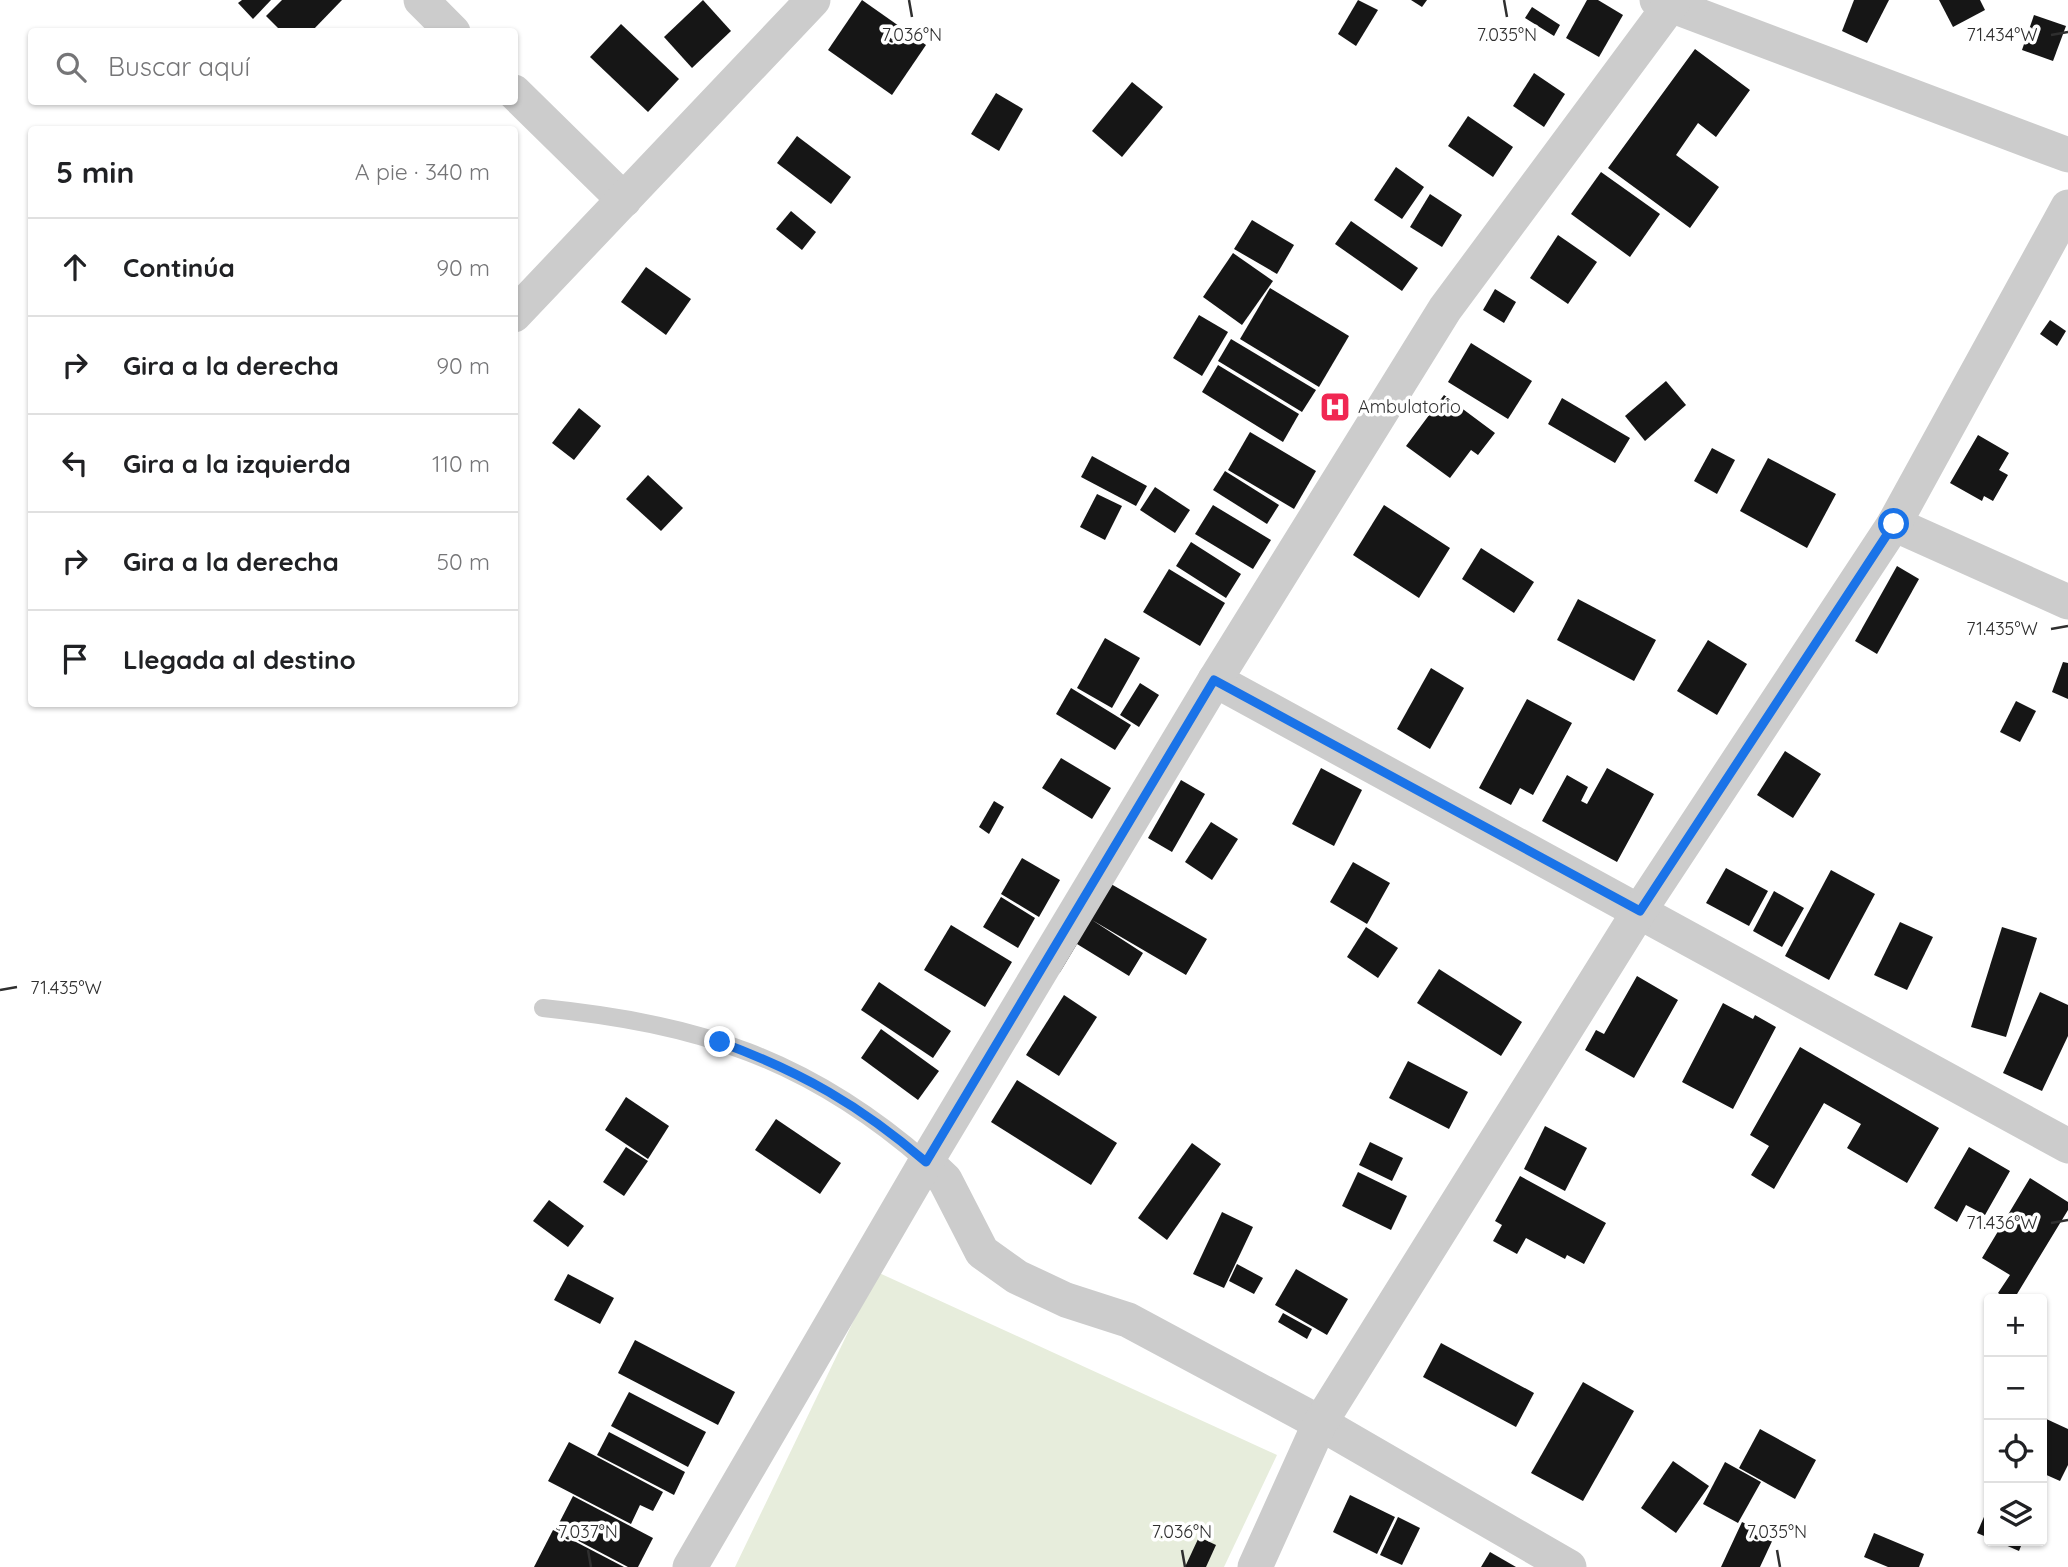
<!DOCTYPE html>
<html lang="es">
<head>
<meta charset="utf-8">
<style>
	:root { --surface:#fff; --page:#f6f6f6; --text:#202124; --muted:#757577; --line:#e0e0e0 }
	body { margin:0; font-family:Quicksand,sans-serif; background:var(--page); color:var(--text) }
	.controls { position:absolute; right:21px; bottom:21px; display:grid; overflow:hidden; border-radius:7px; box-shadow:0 2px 5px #0004 }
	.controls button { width:63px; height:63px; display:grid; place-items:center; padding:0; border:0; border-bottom:2px solid var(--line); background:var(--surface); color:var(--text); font:35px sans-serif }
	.stop { position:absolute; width:21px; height:21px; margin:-16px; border:5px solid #1a73e8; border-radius:50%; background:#fff }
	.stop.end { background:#1a73e8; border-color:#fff; box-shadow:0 2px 7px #0008 }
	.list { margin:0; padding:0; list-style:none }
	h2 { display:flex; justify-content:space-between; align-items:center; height:91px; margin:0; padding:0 28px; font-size:30px }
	h2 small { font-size:23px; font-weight:400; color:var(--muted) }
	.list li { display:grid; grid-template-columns:46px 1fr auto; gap:21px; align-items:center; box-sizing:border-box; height:98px; padding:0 28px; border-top:2px solid var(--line) }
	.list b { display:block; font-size:26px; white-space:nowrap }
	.list em { font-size:23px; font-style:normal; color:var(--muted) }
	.icon { flex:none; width:38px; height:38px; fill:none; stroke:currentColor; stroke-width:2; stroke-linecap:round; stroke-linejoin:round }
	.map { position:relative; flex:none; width:2068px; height:1567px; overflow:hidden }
	.search { position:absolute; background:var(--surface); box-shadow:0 2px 5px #0004; left:28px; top:28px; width:490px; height:77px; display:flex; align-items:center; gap:18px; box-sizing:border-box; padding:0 24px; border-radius:7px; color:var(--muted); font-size:26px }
	.panel { position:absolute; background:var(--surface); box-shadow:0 2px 5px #0004; left:28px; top:126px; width:490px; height:581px; border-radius:7px }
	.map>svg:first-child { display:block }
	.green { fill:#e7eddc }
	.building { fill:#161616 }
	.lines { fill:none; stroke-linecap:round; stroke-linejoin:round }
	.service { stroke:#ccc; stroke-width:18 }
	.minor { stroke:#ccc; stroke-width:35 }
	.route { stroke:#1a73e8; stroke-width:9 }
	.ticks { fill:none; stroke:#2f2f2f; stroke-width:2.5 }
	.labels { text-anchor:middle; stroke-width:7; stroke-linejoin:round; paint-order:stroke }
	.poi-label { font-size:18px; fill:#2f2f2f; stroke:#fff; text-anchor:start }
	.ticks-label { font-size:18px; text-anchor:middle; fill:#2f2f2f; stroke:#fff; stroke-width:7; stroke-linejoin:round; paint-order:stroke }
</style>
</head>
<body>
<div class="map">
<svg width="2068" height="1567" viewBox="0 0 2068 1567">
	<rect width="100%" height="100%" fill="#fff"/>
	<path class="green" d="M877,1272L1277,1455L1224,1567H735Z"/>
	<g class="building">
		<path d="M242,0H271L253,19L238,3Z"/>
		<path d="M282,0H342L311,32H282L266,16Z"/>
		<path d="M703,0L731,31L692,68L664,37Z"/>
		<path d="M862,0L926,45L892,95L828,50Z"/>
		<path d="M1358,0L1378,10L1356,46L1338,34Z"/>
		<path d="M1411,0H1427L1422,7Z"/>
		<path d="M1587,0H1598L1623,15L1599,57L1566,38Z"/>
		<path d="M1854,0H1889L1867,43L1842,31Z"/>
		<path d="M1939,0H1980L1985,10L1953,27Z"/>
		<path d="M1532,7L1560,25L1554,36L1525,18Z"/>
		<path d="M2034,15L2066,26L2053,61L2022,50Z"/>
		<path d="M621,24L679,79L648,112L590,57Z"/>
		<path d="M1695,49L1750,90L1716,137L1698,123L1676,155L1719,187L1690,228L1608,168Z"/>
		<path d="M1534,73L1565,94L1544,127L1513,106Z"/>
		<path d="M1132,82L1163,107L1122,157L1092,131Z"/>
		<path d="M996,93L1023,109L999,151L971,134Z"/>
		<path d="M1468,116L1513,147L1493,177L1448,146Z"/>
		<path d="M797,136L851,177L831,204L777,163Z"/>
		<path d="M1396,167L1424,187L1402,219L1374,200Z"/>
		<path d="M1601,172L1660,214L1630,257L1571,214Z"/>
		<path d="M1430,194L1462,215L1442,247L1410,227Z"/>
		<path d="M791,211L816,232L802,250L776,229Z"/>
		<path d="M1252,220L1294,245L1277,274L1234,249Z"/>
		<path d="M1351,221L1418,268L1402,291L1335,244Z"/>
		<path d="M1558,235L1597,262L1568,304L1530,278Z"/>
		<path d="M1233,253L1273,281L1242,325L1203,297Z"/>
		<path d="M646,267L691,299L666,335L621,302Z"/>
		<path d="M1270,288L1349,336L1319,387L1240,339Z"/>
		<path d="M1495,289L1516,302L1504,323L1483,310Z"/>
		<path d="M1199,315L1228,332L1202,376L1173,358Z"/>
		<path d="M2050,320L2066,331L2057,346L2040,334Z"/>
		<path d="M1231,339L1316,390L1302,412L1218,361Z"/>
		<path d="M1471,343L1532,381L1508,419L1448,382Z"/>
		<path d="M1218,365L1299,414L1283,442L1202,392Z"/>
		<path d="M1666,381L1686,405L1645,441L1625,416Z"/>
		<path d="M1444,395L1495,433L1478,455L1471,450L1450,478L1406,446Z"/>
		<path d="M1562,398L1630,438L1615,463L1548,424Z"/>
		<path d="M579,408L601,426L574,460L552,443Z"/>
		<path d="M1250,432L1316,471L1294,509L1228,470Z"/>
		<path d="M1978,435L2009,453L1999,470L2008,475L1993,501L1984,496L1982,501L1950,483Z"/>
		<path d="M1712,448L1735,460L1717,494L1694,481Z"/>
		<path d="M1092,456L1147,486L1136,506L1081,477Z"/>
		<path d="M1768,458L1836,494L1807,548L1740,511Z"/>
		<path d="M1225,471L1279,505L1267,524L1213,490Z"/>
		<path d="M648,475L683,508L661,531L626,499Z"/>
		<path d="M1155,487L1190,510L1175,533L1140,510Z"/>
		<path d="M1097,494L1122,506L1105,540L1080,527Z"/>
		<path d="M1213,505L1271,540L1253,569L1195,534Z"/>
		<path d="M1384,505L1450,548L1419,598L1353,555Z"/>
		<path d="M1191,542L1241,574L1226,598L1176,566Z"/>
		<path d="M1481,548L1534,582L1514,613L1462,579Z"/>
		<path d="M1897,566L1919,579L1877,654L1855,641Z"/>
		<path d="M1169,569L1225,603L1200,646L1143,612Z"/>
		<path d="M1578,599L1656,640L1634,681L1557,640Z"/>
		<path d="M1105,638L1140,658L1112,708L1077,688Z"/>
		<path d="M1708,640L1747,664L1717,715L1677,691Z"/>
		<path d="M2063,662L2068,663V699L2052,692Z"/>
		<path d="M1431,668L1464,688L1430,749L1397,729Z"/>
		<path d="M1140,683L1159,695L1139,727L1120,715Z"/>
		<path d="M1071,688L1131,725L1115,750L1056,714Z"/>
		<path d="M1527,699L1572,723L1533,795L1520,788L1511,805L1479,788Z"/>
		<path d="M2016,701L2036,711L2020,742L2000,732Z"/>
		<path d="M1785,751L1821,774L1793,818L1757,795Z"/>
		<path d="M1061,758L1111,788L1092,819L1042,788Z"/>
		<path d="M1321,768L1362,790L1334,846L1292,824Z"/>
		<path d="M1607,768L1654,794L1617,862L1542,821L1567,775L1588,787L1581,801L1587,804Z"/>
		<path d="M1181,780L1205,794L1172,852L1148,838Z"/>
		<path d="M994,801L1004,807L989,834L979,827Z"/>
		<path d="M1211,822L1238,839L1212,880L1185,862Z"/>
		<path d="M1022,858L1060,880L1039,917L1001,894Z"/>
		<path d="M1353,862L1390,883L1367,924L1330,902Z"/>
		<path d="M1726,868L1768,891L1749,926L1706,903Z"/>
		<path d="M1831,870L1875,894L1829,980L1785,956Z"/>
		<path d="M1104,880L1207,939L1186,975L1092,920L1143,953L1129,976L1077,944L1059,974Z"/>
		<path d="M1774,891L1804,908L1782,947L1753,931Z"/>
		<path d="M1001,897L1035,918L1018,948L983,927Z"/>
		<path d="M1900,922L1933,937L1907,990L1874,975Z"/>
		<path d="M951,925L1012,962L985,1007L924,970Z"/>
		<path d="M1366,927L1398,948L1378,978L1347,957Z"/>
		<path d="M2002,927L2037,938L2006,1037L1971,1027Z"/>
		<path d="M1439,969L1522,1022L1501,1056L1417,1003Z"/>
		<path d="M1637,976L1678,1000L1634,1078L1585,1050L1596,1030L1604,1034Z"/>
		<path d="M879,982L951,1031L933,1058L861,1010Z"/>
		<path d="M2040,992L2068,1005V1036L2042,1091L2003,1073Z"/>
		<path d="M1064,995L1097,1017L1059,1076L1026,1055Z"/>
		<path d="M1723,1003L1753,1019L1755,1015L1776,1027L1733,1109L1682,1082Z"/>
		<path d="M881,1029L939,1071L918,1100L861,1058Z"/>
		<path d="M1800,1047L1939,1128L1907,1183L1847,1148L1861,1124L1824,1103L1774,1189L1751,1175L1769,1146L1750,1135Z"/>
		<path d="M1408,1061L1468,1092L1449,1129L1389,1098Z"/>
		<path d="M1017,1080L1117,1143L1091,1185L991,1122Z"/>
		<path d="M626,1097L669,1126L648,1159L605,1130Z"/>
		<path d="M776,1119L841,1163L820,1194L755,1150Z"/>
		<path d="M1545,1126L1587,1148L1565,1191L1524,1169Z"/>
		<path d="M1370,1142L1403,1158L1392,1181L1359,1165Z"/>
		<path d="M1192,1143L1221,1164L1167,1240L1138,1218Z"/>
		<path d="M626,1147L648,1161L624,1196L603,1182Z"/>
		<path d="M1969,1147L2010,1171L1985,1215L1966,1205L1957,1222L1934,1208Z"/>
		<path d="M1358,1172L1407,1196L1391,1230L1342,1206Z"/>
		<path d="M1520,1176L1606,1223L1584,1264L1567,1255L1565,1259L1526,1238L1517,1254L1493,1241L1502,1225L1495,1221Z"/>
		<path d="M2030,1178L2068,1202V1210L2014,1299H2007L1998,1293L2010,1275L1982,1258Z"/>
		<path d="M549,1200L584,1226L568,1247L533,1221Z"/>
		<path d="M1222,1212L1253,1227L1224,1288L1193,1274Z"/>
		<path d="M1237,1264L1263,1278L1254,1294L1229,1281Z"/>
		<path d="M1296,1269L1348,1299L1327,1335L1275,1305Z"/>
		<path d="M568,1274L614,1298L600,1324L554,1300Z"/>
		<path d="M1283,1313L1312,1329L1307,1339L1278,1322Z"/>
		<path d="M635,1340L735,1392L718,1425L618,1373Z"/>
		<path d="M1441,1343L1534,1393L1516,1427L1423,1377Z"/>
		<path d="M1583,1382L1634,1411L1583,1501L1531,1473Z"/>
		<path d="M629,1392L706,1432L688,1467L611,1426Z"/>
		<path d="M2042,1417L2068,1429V1465L2060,1481L2042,1473Z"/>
		<path d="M1760,1429L1816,1460L1795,1499L1739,1468Z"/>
		<path d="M609,1432L685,1472L674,1495L597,1455Z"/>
		<path d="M569,1442L663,1492L653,1511L640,1505L631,1524L548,1481Z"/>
		<path d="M1673,1461L1709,1486L1676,1533L1641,1508Z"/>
		<path d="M1725,1462L1761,1482L1738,1523L1703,1504Z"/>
		<path d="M1350,1495L1395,1517L1377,1554L1333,1532Z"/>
		<path d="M573,1496L653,1538L638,1567H628L556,1529Z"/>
		<path d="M1987,1510L1989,1511V1538L1977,1533Z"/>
		<path d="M1398,1517L1420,1528L1402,1565L1380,1555Z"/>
		<path d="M1742,1522L1774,1537L1760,1567H1721Z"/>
		<path d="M553,1530L624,1567H534Z"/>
		<path d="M1874,1533L1924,1554L1919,1567H1888L1864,1557Z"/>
		<path d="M1199,1537L1216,1545L1206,1567H1185Z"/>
		<path d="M1996,1541H2023L2019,1551Z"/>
		<path d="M1490,1552L1516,1567H1481Z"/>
	</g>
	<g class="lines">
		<path class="service" d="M543,1008C698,1024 807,1058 926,1162"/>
		<g class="minor">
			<path d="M421,0L453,32"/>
			<path d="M1657,0L2068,155"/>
			<path d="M514,92L624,200"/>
			<path d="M514,315L813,0"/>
			<path d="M1894,524L2068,602"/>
			<path d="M1215,680L2068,1146"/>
			<path d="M926,1162L945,1180L982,1252L1017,1277L1066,1300L1128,1320L1320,1423L1569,1567"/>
			<path d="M690,1567L926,1162L1215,680L1445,309L1674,0"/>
			<path d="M1255,1567L1320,1423L1640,910L1894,524L2068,207"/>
		</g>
	</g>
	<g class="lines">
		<path class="route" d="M720,1042C801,1072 860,1105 926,1162L1214,680L1640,911L1894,524"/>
	</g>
	<path class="ticks" d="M909,0L912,17M1504,0L1507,17M2051,35L2068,32M2051,629L2068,626M0,990L17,987M2051,1223L2068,1220M588,1550L591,1567M1182,1550L1185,1567M1777,1550L1780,1567"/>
	<defs>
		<g id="hospital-square" transform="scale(1.575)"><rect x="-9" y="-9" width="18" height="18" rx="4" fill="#f02752" stroke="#fff"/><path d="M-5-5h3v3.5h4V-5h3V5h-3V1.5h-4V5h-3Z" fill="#fff"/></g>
	</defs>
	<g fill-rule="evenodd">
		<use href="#hospital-square" x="1335" y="407"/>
	</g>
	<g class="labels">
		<g class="poi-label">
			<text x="1358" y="413">Ambulatorio</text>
		</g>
	</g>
	<g class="ticks-label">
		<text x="912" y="41">7.036°N</text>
		<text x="1507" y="41">7.035°N</text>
		<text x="2002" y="41">71.434°W</text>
		<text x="2002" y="635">71.435°W</text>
		<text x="66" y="994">71.435°W</text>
		<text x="2002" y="1229">71.436°W</text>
		<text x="588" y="1538">7.037°N</text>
		<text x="1182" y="1538">7.036°N</text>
		<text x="1777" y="1538">7.035°N</text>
	</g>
</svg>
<div class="controls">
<button>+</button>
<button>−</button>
<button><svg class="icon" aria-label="locate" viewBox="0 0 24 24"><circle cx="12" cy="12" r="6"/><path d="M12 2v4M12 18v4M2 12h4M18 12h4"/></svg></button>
<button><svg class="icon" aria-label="layers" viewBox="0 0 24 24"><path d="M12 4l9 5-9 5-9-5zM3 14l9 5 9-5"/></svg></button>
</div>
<div class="stop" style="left:1894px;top:524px"></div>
<div class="stop end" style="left:720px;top:1042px"></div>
<div class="search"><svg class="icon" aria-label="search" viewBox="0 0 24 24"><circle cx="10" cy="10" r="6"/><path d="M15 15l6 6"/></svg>Buscar aquí</div>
<section class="panel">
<h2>5 min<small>A pie · 340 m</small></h2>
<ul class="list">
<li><svg class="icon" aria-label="ahead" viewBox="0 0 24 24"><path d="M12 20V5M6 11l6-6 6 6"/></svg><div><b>Continúa</b></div><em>90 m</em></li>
<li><svg class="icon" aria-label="right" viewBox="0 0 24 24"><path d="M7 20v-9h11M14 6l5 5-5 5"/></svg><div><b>Gira a la derecha</b></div><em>90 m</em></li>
<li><svg class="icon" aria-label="left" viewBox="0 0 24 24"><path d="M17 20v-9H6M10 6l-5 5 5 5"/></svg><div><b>Gira a la izquierda</b></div><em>110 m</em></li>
<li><svg class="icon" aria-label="right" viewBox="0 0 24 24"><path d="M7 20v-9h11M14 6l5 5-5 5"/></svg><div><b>Gira a la derecha</b></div><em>50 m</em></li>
<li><svg class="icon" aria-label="arrive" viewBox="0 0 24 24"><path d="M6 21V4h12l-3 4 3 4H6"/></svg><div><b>Llegada al destino</b></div></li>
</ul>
</section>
</div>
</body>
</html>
